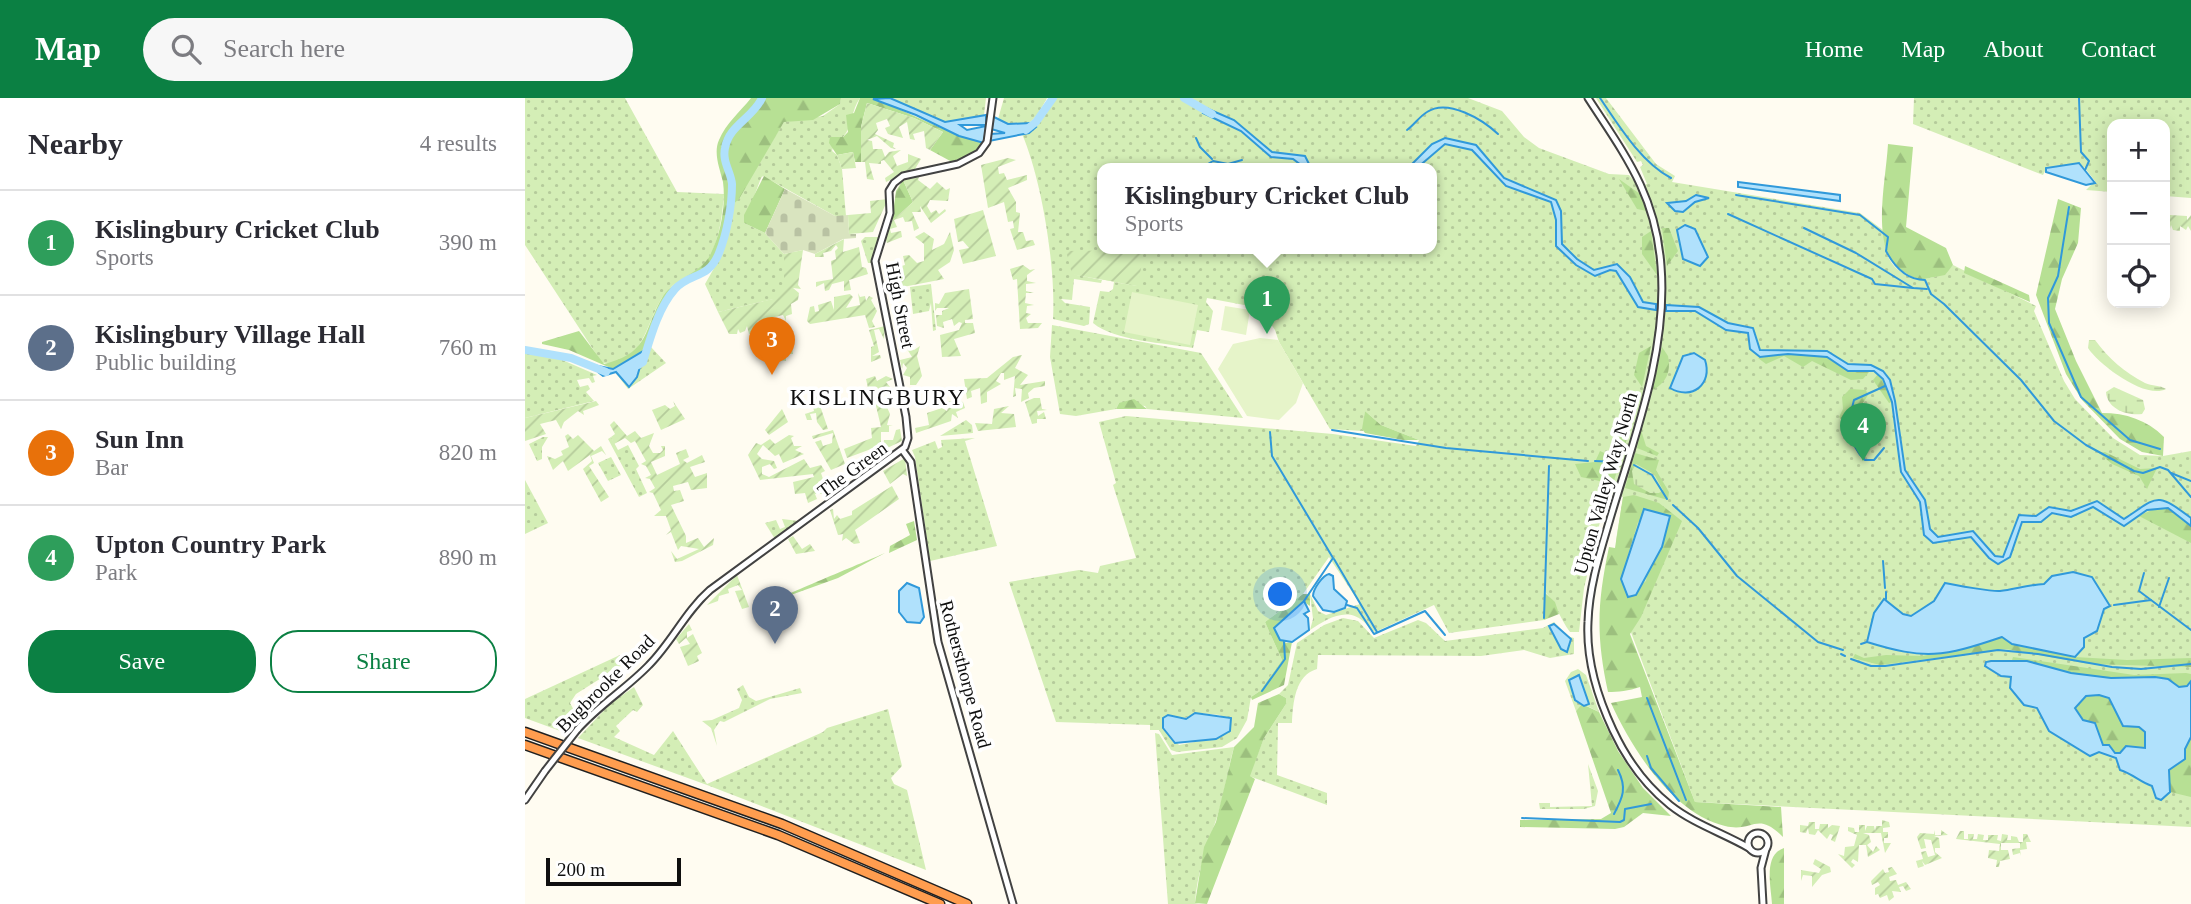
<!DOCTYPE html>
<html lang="en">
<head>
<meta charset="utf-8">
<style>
	:root { --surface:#fff; --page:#f7f7f7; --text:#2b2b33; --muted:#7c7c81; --line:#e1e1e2; --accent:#0b8043 }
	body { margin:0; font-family:Georgia,serif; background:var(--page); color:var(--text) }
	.controls { position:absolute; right:21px; top:21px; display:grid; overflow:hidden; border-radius:14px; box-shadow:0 4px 18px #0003 }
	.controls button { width:63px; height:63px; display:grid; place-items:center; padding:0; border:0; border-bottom:2px solid var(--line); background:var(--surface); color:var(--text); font:35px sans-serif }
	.scale { position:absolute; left:21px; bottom:18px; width:135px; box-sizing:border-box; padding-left:7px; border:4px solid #0f0f0f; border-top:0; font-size:19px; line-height:24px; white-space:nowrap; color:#0f0f0f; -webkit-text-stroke:5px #fff; paint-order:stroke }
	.you { position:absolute; left:756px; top:497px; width:24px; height:24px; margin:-18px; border:5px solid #fff; border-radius:50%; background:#1a73e8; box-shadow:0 0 0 10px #1a73e833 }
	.badge { display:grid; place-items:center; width:46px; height:46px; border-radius:50%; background:var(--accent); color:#fff; font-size:23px; font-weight:700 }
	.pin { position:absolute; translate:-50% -58px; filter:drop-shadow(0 2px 4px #0008) }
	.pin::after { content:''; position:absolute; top:37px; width:24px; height:21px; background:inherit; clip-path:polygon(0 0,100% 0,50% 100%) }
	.popup { position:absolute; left:572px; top:65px; width:340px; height:91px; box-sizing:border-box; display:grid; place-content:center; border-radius:14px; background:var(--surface); filter:drop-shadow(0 2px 5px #0005); font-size:23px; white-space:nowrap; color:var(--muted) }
	.popup b { font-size:26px; color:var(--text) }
	.popup::after { content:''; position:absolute; left:50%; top:100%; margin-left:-14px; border:14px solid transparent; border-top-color:var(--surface) }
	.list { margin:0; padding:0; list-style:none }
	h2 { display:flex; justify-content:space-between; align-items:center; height:91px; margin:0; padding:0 28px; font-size:30px }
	h2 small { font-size:23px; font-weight:400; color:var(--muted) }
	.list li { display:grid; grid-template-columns:46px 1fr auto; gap:21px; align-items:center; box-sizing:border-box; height:105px; padding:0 28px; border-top:2px solid var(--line) }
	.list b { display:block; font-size:26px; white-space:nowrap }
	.list p { margin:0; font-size:23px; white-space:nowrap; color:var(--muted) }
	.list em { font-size:23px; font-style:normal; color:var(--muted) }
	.actions { display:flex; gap:14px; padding:21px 28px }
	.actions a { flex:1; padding:16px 0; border:2px solid var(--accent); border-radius:28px; text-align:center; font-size:24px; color:var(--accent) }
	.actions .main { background:var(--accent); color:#fff }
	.icon { flex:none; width:38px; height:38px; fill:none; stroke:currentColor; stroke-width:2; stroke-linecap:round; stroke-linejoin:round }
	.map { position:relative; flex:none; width:1666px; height:806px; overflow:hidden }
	header { display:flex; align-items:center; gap:42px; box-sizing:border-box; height:98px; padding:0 35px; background:var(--accent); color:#fff }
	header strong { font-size:33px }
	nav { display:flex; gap:38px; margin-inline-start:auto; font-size:24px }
	.search { width:490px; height:63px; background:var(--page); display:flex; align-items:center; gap:18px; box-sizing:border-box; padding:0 24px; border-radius:38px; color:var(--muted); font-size:26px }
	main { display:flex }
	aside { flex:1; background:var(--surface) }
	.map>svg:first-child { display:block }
	.grass { fill:url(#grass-dots); fill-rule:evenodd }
	.forest { fill:url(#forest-firs); fill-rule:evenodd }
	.wetland { fill:url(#wetland-marsh) }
	.cemetery { fill:url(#cemetery-stones) }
	.garden { fill:url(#garden-furrows) }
	.pitch { fill:#e6f4c9 }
	.water { fill:#b0e1fc; stroke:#3099da; stroke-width:2; fill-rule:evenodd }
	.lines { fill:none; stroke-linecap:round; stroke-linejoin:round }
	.stream { stroke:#3099da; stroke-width:2 }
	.river { stroke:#b0e1fc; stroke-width:8 }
	.minor-casing { stroke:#424242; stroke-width:9 }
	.highway-casing { stroke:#202020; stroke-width:11 }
	.minor { stroke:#fff; stroke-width:5 }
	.highway { stroke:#ff9d4f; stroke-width:8 }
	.minor-bridge-casing { stroke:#424242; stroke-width:9; stroke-linecap:butt }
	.minor-bridge { stroke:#fff; stroke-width:5 }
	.labels { text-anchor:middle; stroke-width:7; stroke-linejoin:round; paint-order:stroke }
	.street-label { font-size:19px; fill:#0f0f0f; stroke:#fff }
	.quarter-label { font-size:23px; letter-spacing:2px; fill:#0f0f0f; stroke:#fff }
</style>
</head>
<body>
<header>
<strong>Map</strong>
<div class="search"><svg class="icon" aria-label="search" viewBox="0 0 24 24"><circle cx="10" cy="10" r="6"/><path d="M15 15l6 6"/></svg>Search here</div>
<nav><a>Home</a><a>Map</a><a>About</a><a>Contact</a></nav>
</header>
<main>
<aside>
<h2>Nearby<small>4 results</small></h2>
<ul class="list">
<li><span class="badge" style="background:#2e9e5b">1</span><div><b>Kislingbury Cricket Club</b><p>Sports</p></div><em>390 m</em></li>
<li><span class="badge" style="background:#5c6f8a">2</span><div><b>Kislingbury Village Hall</b><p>Public building</p></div><em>760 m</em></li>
<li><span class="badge" style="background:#e8710a">3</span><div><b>Sun Inn</b><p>Bar</p></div><em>820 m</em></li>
<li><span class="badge" style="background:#2e9e5b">4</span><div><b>Upton Country Park</b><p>Park</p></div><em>890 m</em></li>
</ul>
<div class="actions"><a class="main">Save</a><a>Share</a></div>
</aside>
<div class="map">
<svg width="1666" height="806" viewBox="0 0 1666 806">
	<defs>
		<pattern id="grass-dots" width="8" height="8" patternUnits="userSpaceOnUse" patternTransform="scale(1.75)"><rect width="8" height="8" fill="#d4eeb6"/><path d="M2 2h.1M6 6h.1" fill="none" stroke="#b5cb9b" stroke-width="1.8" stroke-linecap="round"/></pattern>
		<pattern id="forest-firs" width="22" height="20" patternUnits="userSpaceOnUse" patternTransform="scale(1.75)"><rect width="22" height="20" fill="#b7e094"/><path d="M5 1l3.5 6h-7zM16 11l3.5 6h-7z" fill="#9cbf7e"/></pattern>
		<pattern id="wetland-marsh" width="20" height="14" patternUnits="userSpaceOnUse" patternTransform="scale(1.75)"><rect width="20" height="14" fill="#d4eeb6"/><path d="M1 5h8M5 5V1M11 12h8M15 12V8" fill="none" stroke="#b5cb9b"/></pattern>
		<pattern id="cemetery-stones" width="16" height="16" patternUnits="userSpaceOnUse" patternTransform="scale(1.75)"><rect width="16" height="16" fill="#d9e4bf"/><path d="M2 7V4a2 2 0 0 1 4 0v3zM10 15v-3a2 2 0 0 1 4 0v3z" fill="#b9c2a3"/></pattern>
		<pattern id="garden-furrows" width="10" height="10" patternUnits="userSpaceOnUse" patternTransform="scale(1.75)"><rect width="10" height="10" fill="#d4eeb6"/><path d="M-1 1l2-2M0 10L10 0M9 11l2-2" fill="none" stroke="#b5cb9b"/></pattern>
	</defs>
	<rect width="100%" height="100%" fill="#fffcf1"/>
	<g class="grass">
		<path d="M0,0H100L152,94L199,96C197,119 194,151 177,168C166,178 151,182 141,194C121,219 121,269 77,265L0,147Z"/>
		<path d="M316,0H335C326,12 328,28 318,39L311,40L307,53L312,57L317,71L321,118H310L238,78L236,80L219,125L240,135L259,156V191L249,201L193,214L180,186L196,158L209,105L259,24L298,18L315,6Z"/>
		<path d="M365,0H461L459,17L420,24Z"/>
		<path d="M479,0H522C509,24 501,37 473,21Z"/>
		<path d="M530,0H943L977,13L999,39L1014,50L1084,76L1104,77L1113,88L1122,86L1115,69L1118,67L1116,63L1112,64L1071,0H1081L1131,66L1150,78L1147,84L1335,115L1358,132C1361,139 1359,146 1361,153C1370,184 1409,189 1428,167L1511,208L1509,213L1539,283L1550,301L1588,340L1615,357L1638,358L1666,353V729L1170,704L1090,492L1091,442L1098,399L1082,395L1059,490L1054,534H1045C1035,521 1031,505 1020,494L1019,522L924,535L909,507L850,534C844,531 843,527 838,523C821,508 800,522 785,532L788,521L785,496L793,513L801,517L835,506L804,459L778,496L740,524L757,562L735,593L726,599L722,622L712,640L697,649L652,654L646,652L634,632H625V627L531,624L484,484L554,472L573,475L575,468L611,460L588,387L591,385L574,324L601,318L808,336L891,348L894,342L856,327L840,313L838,333L805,331L754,244L750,232L735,210L682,200L681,204L688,213L684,234L672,232L668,250C641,245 589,243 568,225L575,193L584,194L588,191L589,184L613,188L547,176L577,182L576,185L549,181L547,202L536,201L540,205L565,209L564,226L559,228L528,221C531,171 517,82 497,36L509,32ZM578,70H906V150H578ZM674,615L695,617L705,633L695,639L654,647L638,630L643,617L654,622Z"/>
		<path d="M1389,0H1666V100L1640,98V26H1587V94L1561,92L1570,83L1559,69L1521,71L1518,77L1388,26Z"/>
		<path d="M340,139H354L348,165H343L336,143Z"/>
		<path d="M406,186L411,232L408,233L406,205L404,213L388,216L385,189Z"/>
		<path d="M527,227L676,255L718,320L622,311L620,308L594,305L591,311L551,318L535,316L525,259Z"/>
		<path d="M125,248L141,265L103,291L90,274L104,288L112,279L121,249Z"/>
		<path d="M0,254L35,261L72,277L68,278L70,284L67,285L64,280L52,282L55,289L63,287L65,291L61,294L69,303L0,320Z"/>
		<path d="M441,322L447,327L448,335L415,338Z"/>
		<path d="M18,339H23L17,349V361L12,363L4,346Z"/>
		<path d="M86,339L93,352L103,347L114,368L111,371L122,395L114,399L83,341Z"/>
		<path d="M450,340L440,343L472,448L405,463L390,359L387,352L410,343L413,351L417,349L416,342Z"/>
		<path d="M349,358L356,364L334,382L327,366Z"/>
		<path d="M86,359L96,377L83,383L73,365Z"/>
		<path d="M0,382L23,425L0,436Z"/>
		<path d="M257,421L274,423L250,441L240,425L251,422L255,431L260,429Z"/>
		<path d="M818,520L833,523L849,540L893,522L901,525L920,543L1018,530L1029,524L1042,538L1049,540V556L1025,560L999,552L956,558L793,557L792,571C770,577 768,605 767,625H753L752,677L802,695V707L724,678L739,640L761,606V600L754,596L763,587L772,545L799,527Z"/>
		<path d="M95,557L100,565L51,596L45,605L52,618L38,634L0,620V601Z"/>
		<path d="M1053,571L1061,577L1074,614L1058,606L1051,613L1040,583L1046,574Z"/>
		<path d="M218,587L224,599L231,603L275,590L277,595L245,601L199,624L195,623L189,632L192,648L186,630L177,623L187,622L214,610L217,602L212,591Z"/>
		<path d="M109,589L118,607L112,614L108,612L91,628L95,633L89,639L129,657L148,633L182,686L298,634L302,630L363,611L377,668L366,680L369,686L382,692L401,772L182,687L53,640L86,605Z"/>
		<path d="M630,635L634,636L647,657L709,649C702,674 699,700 690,725C681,751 672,776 670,805L674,806H643Z"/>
		<path d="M1063,666L1073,693L1070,708L1059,711H1015L1014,705H1025V709L1067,708Z"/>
	</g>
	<g class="forest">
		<path d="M226,0H316L315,6L288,22L259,24L214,101L205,109L194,154L184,172L149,192L120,252L88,271L44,252L17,246V244L54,233L79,266C125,255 118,232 138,198C150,180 175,176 185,157C196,136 201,107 198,84C195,71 188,55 194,42C201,25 215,14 226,0Z"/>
		<path d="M335,0H349L434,38L459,45L451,54L427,64L405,52L418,34L389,20L342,5L336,29V64H330L328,54L312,57L304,45L305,39H318L323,34L321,17L329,15Z"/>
		<path d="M1363,46L1388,49L1381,129L1421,150L1428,167L1420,177L1394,182C1381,176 1367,169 1362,154C1351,123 1361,79 1363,46Z"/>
		<path d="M239,78L260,91L240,135L219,125V117Z"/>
		<path d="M1094,81L1115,96L1122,113L1112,111Z"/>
		<path d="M378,82L388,104L367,123L371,93Z"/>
		<path d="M1533,101L1556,110L1553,145L1537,181L1530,211L1551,263L1577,315C1601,315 1622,322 1639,339L1638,358L1617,354L1595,341L1557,302L1541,276L1511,197Z"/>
		<path d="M1137,130H1144L1153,153L1142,168Z"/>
		<path d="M1126,133L1132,177L1117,156V139Z"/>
		<path d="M1440,168L1504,197L1505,204L1439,175Z"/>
		<path d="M1126,248L1117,289L1109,277L1114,255Z"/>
		<path d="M1137,249L1143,258C1146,273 1142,285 1127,292Z"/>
		<path d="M1263,256L1307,260L1323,273H1345L1338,281L1326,282L1287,263L1278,269L1259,258L1241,266L1233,260Z"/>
		<path d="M1353,276L1362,287L1367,304L1364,305L1348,282Z"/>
		<path d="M1325,291L1341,292L1343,297L1338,305L1333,330L1325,331L1314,319L1318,311L1317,299Z"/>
		<path d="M609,301L622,311H591L594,305Z"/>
		<path d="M840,313L856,327L894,342H878L840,335L837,331Z"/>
		<path d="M1107,324L1088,386L1056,379L1050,366L1070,364L1075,353L1088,359L1100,326Z"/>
		<path d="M1116,332L1121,348L1134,355L1132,358L1112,350Z"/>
		<path d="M1580,354L1615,371L1632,370L1622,391L1614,378L1587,366L1574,355Z"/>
		<path d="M1110,355L1134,362L1131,372L1144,394L1143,402L1100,390Z"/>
		<path d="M1109,397L1134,405L1157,423L1116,519L1105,536L1170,704L1256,709L1258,739C1231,712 1229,735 1200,728C1147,715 1107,651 1086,605L1117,599L1115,589C1104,593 1093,594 1083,594C1071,538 1072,506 1084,449L1090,450L1098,399ZM1133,415L1137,416V449L1123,471L1121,483L1114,489L1096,481L1113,424Z"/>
		<path d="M1631,410L1645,411L1666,428V445L1614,418Z"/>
		<path d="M389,423L392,442L364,455L365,448L385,437L381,426Z"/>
		<path d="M360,455L313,480L252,502C256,498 342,463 360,455Z"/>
		<path d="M1019,494L1030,504L1034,516L1019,522Z"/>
		<path d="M778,496H785V508L779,504L754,525V536L761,545L767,544L759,587L727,602L726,599L735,593L757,562L740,524Z"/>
		<path d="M1477,539L1487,546L1550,559L1602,562L1666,560V569L1564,566L1481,551L1355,567L1328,560L1330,556L1339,560L1361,557L1397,558L1447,549Z"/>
		<path d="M1488,559L1609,577L1661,575L1666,576V583L1662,588L1654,589L1643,581L1630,579L1586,580L1546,575L1502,563L1486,565Z"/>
		<path d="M754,596L761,600V606L739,640L725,678L730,681L682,806L670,805L679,749L691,724L709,649L729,629L733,605Z"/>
		<path d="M1574,597L1584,600L1604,629H1614L1620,634V650L1601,648L1595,655H1590L1584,647H1578L1569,625L1558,622L1550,609L1561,598Z"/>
		<path d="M1057,606L1074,614L1093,653L1118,690L1146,718L1118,715L1099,729L1090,731L995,729V722L1076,721L1086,715L1051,613Z"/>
		<path d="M1666,639V699L1645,694L1644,672L1651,668Z"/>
		<path d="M1259,750V806H1247C1246,788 1238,757 1259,750Z"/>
	</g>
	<g class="wetland">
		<path d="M1564,242H1570C1584,261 1599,274 1620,285C1627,288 1635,287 1641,291C1621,302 1574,267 1563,250Z"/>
		<path d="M1589,289L1618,302L1620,311L1617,316C1602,318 1582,311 1581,294Z"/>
		<path d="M1111,366L1129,376L1138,392L1134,395H1125L1109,386L1107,373Z"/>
	</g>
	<path class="cemetery" d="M260,91L310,118L323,117L324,136H331V140L318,141L290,156L278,152L259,156L240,135Z"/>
	<g class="garden">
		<path d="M342,5L389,20L418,34L405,52L401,50L399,33L388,36L390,42L385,41L382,24L374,29L378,40L363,36L360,30L365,28L362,21L351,25L353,32L350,36L369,45L368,49L371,51L366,50L352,38L342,42L347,43L348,51H357L360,59L364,54L376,52L368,58L372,68L383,64V56L396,61L390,71L361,84L360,80L369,74L359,62L356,63V66L344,65L349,82L342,81L340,64H336V29Z"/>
		<path d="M328,54L331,70L317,71L312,57Z"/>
		<path d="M483,60L491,62L473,69L474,76L479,75L482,82L502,77V82L483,90L491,104V114L495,115L493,134H498L501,143L508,142L510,147L492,152L485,131L489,130L488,123L483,124L479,104L463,110L456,67Z"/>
		<path d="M394,79L393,82L405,91L412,84L421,92L425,90L423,103L405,102L402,108L406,115L411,112L414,116L420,111L421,113L406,125L395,108L396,114H387L394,130L389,133L387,123L380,124L378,119L369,122L372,129L365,131L366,135L376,133L377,139L362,145L360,140L367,123L388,104L378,82Z"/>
		<path d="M363,101L348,134L324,136L323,117L346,115L345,103Z"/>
		<path d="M458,112L471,158L438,166L434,152L444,150L438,143L433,144L429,121Z"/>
		<path d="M1640,116L1642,120L1645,117L1662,118V122L1666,117V133L1663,128L1661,132L1655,128V133L1648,132L1646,127L1645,131H1641Z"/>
		<path d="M399,134L409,141L407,152L419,146L425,134L429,152L425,164L413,172L419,181L378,189L377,186H373V190L362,192L361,177L370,174L369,170L380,167L378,158L384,157L392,165L399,163V146L390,139Z"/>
		<path d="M319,141L318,154L334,149L337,169L341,170L343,176L324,182L326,192L319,193V183L307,186L304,192L300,193L299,185L291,189V184L308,181L306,163L311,161L310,153L313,150L311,147L306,153L298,155L299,159H290V156Z"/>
		<path d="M278,152L273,187L276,191L268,190L274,195L273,202L266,206L267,216L261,218V223L258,217L233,223L229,235L224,236L222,228L220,233L215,235L213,231L212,236H204L193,214L248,201L259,190V156Z"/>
		<path d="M619,152L613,188L547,176L541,153Z"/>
		<path d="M498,167L505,172L510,171L502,177V183L511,185L501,186V193L509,195H501L500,205L509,207L502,208L501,215L506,216L501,220L503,225H517L513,230L495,231L492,181L488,182L485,171Z"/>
		<path d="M444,191L448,221L440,222V225H448L450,235L429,241L436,258L417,259L415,237L434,232L437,225L434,224L429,228L427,221L418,224L419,230L412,228L411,217H417V213L424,210H412L410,213V205L414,206L420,195Z"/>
		<path d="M333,195L335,199L340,198L341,203L344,198L348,200L346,202L352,213L347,223L350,229L344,230L340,217L285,226L282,223L285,209L289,208L290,214L294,213L293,207L306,203L309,212V199L325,196L328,199L321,210L335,207Z"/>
		<path d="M360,228L359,241L354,231L349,232L354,254L347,258L355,257L356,260L346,264V249L349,248L344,232Z"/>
		<path d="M252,232L260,234L257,247L267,248L268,256H261V263L252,262Z"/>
		<path d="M377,243L388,246L389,252L395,248L392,258L397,278L391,287H385V279L378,277L382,270L378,265L377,271L375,262L387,259Z"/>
		<path d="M497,257L490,270L503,277L495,287L520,283V288L509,290L503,295L504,300L496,304L497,291L490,290L491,298L488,299L490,278L479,282V275H476L471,283L476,286L462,294V304L456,306L455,290L446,293L447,299L442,301L439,281L462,280L488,259Z"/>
		<path d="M350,278L352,283L361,278L368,281L361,284L365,289L356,293L358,302L368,304L361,307L365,316L362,327L368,328H364V334H356V349L349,350L350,356L346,351L322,360L319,351L347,340L346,330L356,329L347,291L343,290L341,281Z"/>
		<path d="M291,296L303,331L298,332L292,324L291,315L285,316L287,322H282L280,316L289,313L286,301Z"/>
		<path d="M509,300H515L517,311L522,312L512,313L513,318L519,314L521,321H512V325L507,326L500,304Z"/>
		<path d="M429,302L438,304L440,310L431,314L433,320L427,316L426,323L391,335L390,330L404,327L402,315L417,310L422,313L423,310L419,304L427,303L429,306Z"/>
		<path d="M71,303L74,307L58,313L59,317L53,313L39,324L36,331L31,322L15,326L21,336L0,343V320Z"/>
		<path d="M148,303L160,321L136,332L127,312L140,307L145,311L150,308Z"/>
		<path d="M484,308L476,315L489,316L491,329L453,333L450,325L467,326L469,311Z"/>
		<path d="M257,311L263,324L244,337L240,332Z"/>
		<path d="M89,323L102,338L110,333L116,340L129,335L124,348L128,355H135L138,352L136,348H140V358L126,364L132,377L155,366L151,355L161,351L164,359L158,362L162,365L177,357L180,364L165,369L170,379L182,375V390L166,392L163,384L148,388L149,393L155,392L159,403L146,407L161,438V445L173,440L179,449L189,440L188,447L157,463L150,464L146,453L152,461L174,451L156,448L153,452L146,434L141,437L146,432L141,418H129L136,412L128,395L124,394L130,390L125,381L120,380L126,377L121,368L116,366L121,363L110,343L106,345L100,340L89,346L86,339L90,336L85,327Z"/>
		<path d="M375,331L377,343L358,352L359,342H368L371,332Z"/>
		<path d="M308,332L320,366L306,372L290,344L296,342L298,348L307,345L308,335L288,341L287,338Z"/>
		<path d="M43,336L48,341L53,337L69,353L76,348L81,357L77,353L66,358L69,365L64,368L84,399L76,404L58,371L67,363L65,357L43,373L38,363L28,372L22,358L30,361L38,357L36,353L44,349L40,338Z"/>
		<path d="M264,337L269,338L266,340L269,348H277L270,352L279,356L258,365L254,356L250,358L238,347L232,356L237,361L249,363L252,370L249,371L245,366L237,369V376L244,379L279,361L285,370L296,367L300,373L296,375L298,381L293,384L294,387L299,385L301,396H290L292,401L283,405L280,395L270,396L268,384L289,379L288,376L235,382L223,357L231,345L236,347L245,341L250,346Z"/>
		<path d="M380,360L382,378L378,376L365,386L358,373Z"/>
		<path d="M367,388L374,401L330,432L335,445L329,446L321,440L317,443L318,436L313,437L305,412L308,411L309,421L312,417L315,421L327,417V413Z"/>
		<path d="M268,438L277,451L285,446L290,453L271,456L263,441Z"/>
		<path d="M212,477L224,509L217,511L210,493L217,492L213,487L203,491L204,495L194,498L193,503L182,507Z"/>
		<path d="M164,526L167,532L162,534V540L168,536L177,555L172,558L174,563L163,568L155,549L165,546L161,540L154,546L151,541Z"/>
		<path d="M1357,722L1364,724L1365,729L1358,730V734H1363V740H1359V745H1366L1360,755L1356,735H1338L1344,737L1346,744L1342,747L1348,754L1351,748L1355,752L1343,759L1341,747H1334L1333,764L1328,761L1326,764L1330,767L1327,770L1313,756L1319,758L1320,749L1329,748L1332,737L1323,733V729L1329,730L1330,734H1334V727H1340V733L1342,728H1349L1350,733L1351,728H1357Z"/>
		<path d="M1284,724H1290V731H1294L1295,726H1303V730L1307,727L1315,728L1310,744L1306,742L1308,737L1305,736L1302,741L1293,732L1290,737L1284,736L1283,730L1281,735L1275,734V727L1283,728Z"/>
		<path d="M1410,732V737H1416V732L1423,737L1409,738L1414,740L1415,750H1410V754L1417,760L1400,767L1397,763L1399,768L1393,770L1391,763L1398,761L1396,754L1401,753L1403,759L1410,757L1406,742L1399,741L1401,750L1396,751L1392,739L1395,735L1409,736Z"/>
		<path d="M1435,733H1439V741H1443V736H1449L1448,741H1452L1453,736L1459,737L1458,742H1463V737H1473L1472,742L1476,743L1477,736L1483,737L1482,742H1486V738L1492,739L1494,744H1498V736H1502L1506,744H1501L1502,751L1495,752L1496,758L1495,755L1488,757L1487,751L1495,750V745H1476V752H1483L1485,761L1475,763L1474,769H1471L1472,762L1463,760L1464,752L1474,753L1475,746L1431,741Z"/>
		<path d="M1290,761L1305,769L1306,774L1297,777L1287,789V778L1278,777L1276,783V772L1294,775L1296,771L1288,766Z"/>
		<path d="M1367,769L1372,776L1364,779L1365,783L1371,782L1373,787L1381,784L1386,791L1381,793L1378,788L1374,789L1376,794L1367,793L1369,799L1364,803L1362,797L1355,800L1353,796L1350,797V790L1355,787L1353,784L1347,787L1346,783L1358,771L1360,775L1364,774L1363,770Z"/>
	</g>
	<g class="pitch">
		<path d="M607,194L673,207L665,247L599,234Z"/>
		<path d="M700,208L725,212L721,237L696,232Z"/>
		<path d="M735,240L753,242L778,285L771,305L754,322L722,318L693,271L708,246Z"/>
	</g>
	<g class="water">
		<path d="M365,0L420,24L461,17V27H435L442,32L461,28L459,45L434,38L391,17L348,1Z"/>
		<path d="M681,10L709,22L747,54L780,58L786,70H780L768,61L746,59L716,33L678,15Z"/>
		<path d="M467,18L483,26L506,25L511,29L504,35L464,43L465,36L480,35L466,31Z"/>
		<path d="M920,40L951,47L979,80L1031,102L1036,113L1037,146L1052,161L1069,172L1092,166L1105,179L1118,204L1131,206V212L1113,209L1091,173L1085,172L1070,178L1051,167L1031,148V122L1026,104L981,88L947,52L920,46L892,70H883L907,46Z"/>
		<path d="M1554,65L1570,85L1561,87L1521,74V70Z"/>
		<path d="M1213,84L1315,97V103L1213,89Z"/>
		<path d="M1171,97L1184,100L1170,104L1158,114L1150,113L1142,105L1161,103Z"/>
		<path d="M1160,127L1170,131L1183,159L1175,168L1158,161L1152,132Z"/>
		<path d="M1141,207L1174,209L1203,225L1228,230L1235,252L1302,253L1323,266L1346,267L1358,273L1365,282L1370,303L1380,372L1400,402L1405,431L1413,439L1448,433L1470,458L1478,459L1494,417L1511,418L1524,409L1546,413L1572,403L1599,421C1633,399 1630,393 1666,420V428L1643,410L1622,412L1599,428L1568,409L1546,419L1527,415L1516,424H1497L1485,459L1473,466L1464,460L1446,439L1408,445L1399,437L1395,404L1376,374L1367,304L1358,281L1349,273H1323L1302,259L1263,256L1235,259L1225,251L1223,235L1201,232L1170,213H1141Z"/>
		<path d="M120,252L112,279L104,289L91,274L78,278L73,274V268L88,271Z"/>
		<path d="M1169,255L1180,262C1188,286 1167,303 1145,290L1158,258Z"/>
		<path d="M1119,411L1145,418L1137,449L1111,497L1103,499L1096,481Z"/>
		<path d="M1548,474L1567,479L1585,508L1579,511L1572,533L1559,540V549L1550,559L1487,546L1477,539C1418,559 1400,562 1342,544L1349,515L1359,501L1378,516L1386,518L1409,503L1420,485C1429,487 1469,494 1475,493C1490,491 1503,487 1519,486L1527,478Z"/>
		<path d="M804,476L808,478L809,491L822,503L820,510L809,514L798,512L788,498C788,491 798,477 804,476Z"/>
		<path d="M382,485L394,490L399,519L395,525L382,524L374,514V493Z"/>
		<path d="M779,503L784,513L779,516L783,520L784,532L767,544L755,542L749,530Z"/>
		<path d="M1029,526L1046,541L1042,554L1036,551L1024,528Z"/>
		<path d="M1466,563H1502L1546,575L1586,580L1630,579L1643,581L1654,589L1662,588L1666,583V639L1660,651V661L1644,672L1645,694L1636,702L1631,700L1627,688C1615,684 1608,676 1595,672L1591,660L1574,654L1565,658L1524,633L1512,610L1499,607L1485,590L1486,579L1476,578L1460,568L1461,564ZM1574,597L1584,600L1598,628L1614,629L1620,634V650L1601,648L1595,655H1590L1584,647H1578L1570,625L1558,622L1550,610L1561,598Z"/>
		<path d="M1054,577L1064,606L1059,608L1050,602L1044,582Z"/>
		<path d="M670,615L706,620L705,633L691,641L650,645L638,630V620L643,617L661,621Z"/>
	</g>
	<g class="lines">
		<g class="stream">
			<path d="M1075,0C1094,28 1116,64 1146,80"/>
			<path d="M1554,0L1556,54L1564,63L1560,72"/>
			<path d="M882,32C889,27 895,18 902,14C923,0 958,22 973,36"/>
			<path d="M671,40L675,49L687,61"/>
			<path d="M676,70L688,63L703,66L717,62"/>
			<path d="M1211,97L1335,117L1363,139L1361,153C1369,168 1382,182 1400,182L1406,196L1419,206L1496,282L1529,323L1561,347L1609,373L1618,375L1635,369L1643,372L1666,399"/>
			<path d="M1544,109L1533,178L1523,200L1524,225L1556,299L1605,342L1635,351"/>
			<path d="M1203,116L1347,181L1350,186L1388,190"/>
			<path d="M1279,130L1331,155L1388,190L1402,191"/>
			<path d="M807,332L921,350L1063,363"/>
			<path d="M745,334L747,358L808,460L779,503"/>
			<path d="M1359,350L1349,362H1340C1323,347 1323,322 1329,302L1360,288"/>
			<path d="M1070,363L1092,364"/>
			<path d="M1109,367L1127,377L1142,401"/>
			<path d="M1646,375L1666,383"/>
			<path d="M1148,407L1173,430L1212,478L1293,544L1318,552"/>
			<path d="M809,461L852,534"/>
			<path d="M1358,463L1360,490"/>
			<path d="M1619,475L1614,493L1626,502"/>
			<path d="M1361,494V501"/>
			<path d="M822,507L832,510L849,536L900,513L920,537"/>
			<path d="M1589,507L1626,502L1666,532"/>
			<path d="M1634,509L1644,480"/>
			<path d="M1019,520L1024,368"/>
			<path d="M1336,546L1342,544"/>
			<path d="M1316,556L1320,558"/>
			<path d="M1326,561L1346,568H1360L1473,552L1513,556L1587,569L1616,571L1666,566"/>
			<path d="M737,593L760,561L759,544"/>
			<path d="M1122,600L1161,702"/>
			<path d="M1122,658L1126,670L1154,703"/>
			<path d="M1089,716C1098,699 1102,690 1093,672"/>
			<path d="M997,720L1095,724L1099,722L1100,711L1126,706"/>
		</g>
		<g class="river">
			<path d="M659,0L687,16"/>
			<path d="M501,32L511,24L528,0"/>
			<path d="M0,252L46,260L81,274"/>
			<path d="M113,267L118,264C125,241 133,210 150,191C166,174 183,182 194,155C202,135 207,108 207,86C206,74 197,64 200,50C204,27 228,20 237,0"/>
		</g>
		<g class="minor-casing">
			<g id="minor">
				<path d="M1063,0C1100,57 1131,97 1136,168C1143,253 1109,340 1085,421C1075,455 1064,489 1063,524C1061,562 1072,598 1088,632C1101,660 1120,687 1145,707C1169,726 1198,735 1224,750"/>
				<path d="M378,353L386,364L413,544L488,806"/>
				<path d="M52,632C74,607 102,590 124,567C147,544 160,514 185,492L380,349L383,340L381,319L350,163L365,115L364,93L369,85L378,78L433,66L454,55L462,44L468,0"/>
				<path d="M0,702L20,673"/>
				<circle cx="1233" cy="745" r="10"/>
				<path d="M1238,806L1236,770L1241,751"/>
			</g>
		</g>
		<g class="highway-casing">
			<g id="highway">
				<path d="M0,634L257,726L442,806"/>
				<path d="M0,647L253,737L415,806"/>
			</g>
		</g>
		<use href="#minor" class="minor"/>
		<use href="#highway" class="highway"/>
		<g class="minor-bridge-casing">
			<path id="minor-bridge" d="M20,673L52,632"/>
		</g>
		<use href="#minor-bridge" class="minor-bridge"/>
	</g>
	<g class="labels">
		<g class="street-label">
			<text transform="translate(376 207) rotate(79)" y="7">High Street</text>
			<text transform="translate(327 371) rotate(-36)" y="7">The Green</text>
			<text transform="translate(1080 385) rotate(-74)" y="7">Upton Valley Way North</text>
			<text transform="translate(441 576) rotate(75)" y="7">Rothersthorpe Road</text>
			<text transform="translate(80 585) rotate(-45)" y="7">Bugbrooke Road</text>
		</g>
		<g class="quarter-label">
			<text x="353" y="307">KISLINGBURY</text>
		</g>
	</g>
</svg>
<div class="controls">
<button>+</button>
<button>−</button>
<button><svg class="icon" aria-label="locate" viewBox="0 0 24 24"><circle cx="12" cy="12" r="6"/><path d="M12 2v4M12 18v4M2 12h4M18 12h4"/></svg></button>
</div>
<div class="scale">200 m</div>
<div class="you"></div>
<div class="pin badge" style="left:742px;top:236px;background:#2e9e5b">1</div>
<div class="popup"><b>Kislingbury Cricket Club</b>Sports</div>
<div class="pin badge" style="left:250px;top:546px;background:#5c6f8a">2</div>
<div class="pin badge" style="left:247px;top:277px;background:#e8710a">3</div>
<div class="pin badge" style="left:1338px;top:363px;background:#2e9e5b">4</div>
</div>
</main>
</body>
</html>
